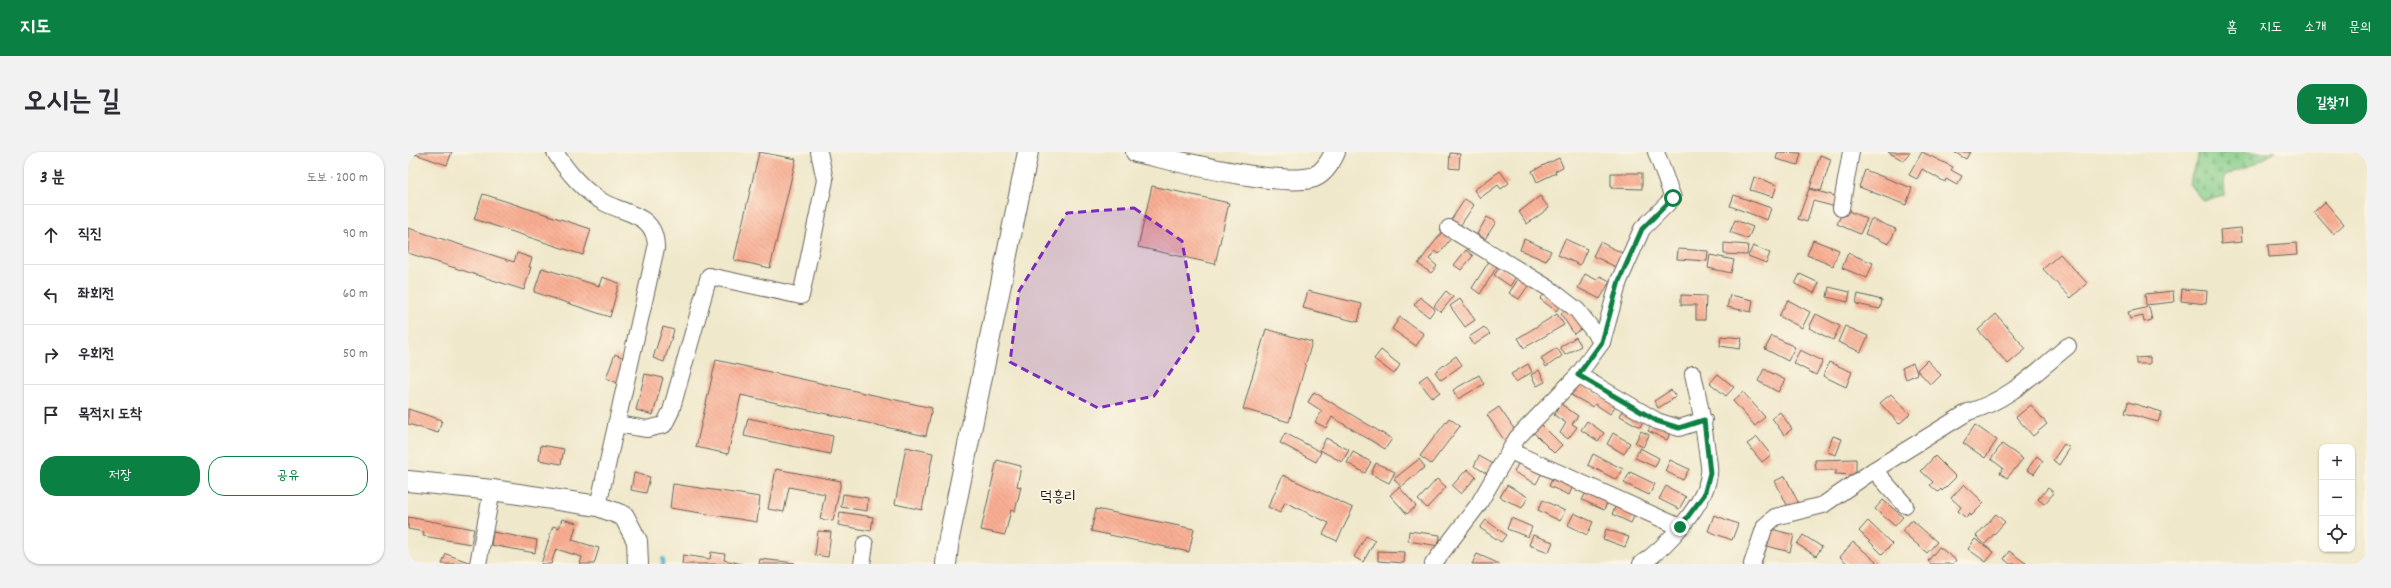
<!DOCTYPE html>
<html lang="ko">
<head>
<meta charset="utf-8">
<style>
	:root { --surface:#fff; --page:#f2f2f3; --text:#2b2b33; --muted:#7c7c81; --line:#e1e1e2; --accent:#0b8043 }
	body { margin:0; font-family:Dekko,"Poor Story",sans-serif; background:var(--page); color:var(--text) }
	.controls { position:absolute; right:12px; bottom:12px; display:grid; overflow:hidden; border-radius:8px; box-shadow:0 1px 3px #0004 }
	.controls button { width:36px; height:36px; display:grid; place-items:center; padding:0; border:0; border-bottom:1px solid var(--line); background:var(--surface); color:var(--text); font:20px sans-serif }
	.stop { position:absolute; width:12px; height:12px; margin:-9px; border:3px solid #0b8043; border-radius:50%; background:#fff }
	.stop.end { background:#0b8043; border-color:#fff; box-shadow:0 1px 4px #0008 }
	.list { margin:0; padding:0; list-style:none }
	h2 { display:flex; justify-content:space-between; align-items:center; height:52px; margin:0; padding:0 16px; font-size:17px }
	h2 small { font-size:13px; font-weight:400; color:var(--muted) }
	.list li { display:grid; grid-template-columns:26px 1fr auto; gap:12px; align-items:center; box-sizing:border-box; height:60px; padding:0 16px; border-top:1px solid var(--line) }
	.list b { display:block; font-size:15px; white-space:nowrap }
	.list em { font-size:13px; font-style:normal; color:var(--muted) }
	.actions { display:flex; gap:8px; padding:12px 16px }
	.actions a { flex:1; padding:9px 0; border:1px solid var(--accent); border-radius:16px; text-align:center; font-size:14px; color:var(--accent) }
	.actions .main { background:var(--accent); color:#fff }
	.icon { flex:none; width:22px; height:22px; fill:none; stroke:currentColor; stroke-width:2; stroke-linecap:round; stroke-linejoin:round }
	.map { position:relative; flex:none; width:1959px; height:412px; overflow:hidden; border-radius:16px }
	header { display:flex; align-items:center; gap:24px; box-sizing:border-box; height:56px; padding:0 20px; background:var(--accent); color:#fff }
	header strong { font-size:19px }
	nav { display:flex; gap:22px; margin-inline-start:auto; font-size:14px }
	.intro { display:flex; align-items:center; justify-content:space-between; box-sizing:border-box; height:96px; padding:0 24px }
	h1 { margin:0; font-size:28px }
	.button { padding:10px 18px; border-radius:16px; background:var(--accent); color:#fff; font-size:14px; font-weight:700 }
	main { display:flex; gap:24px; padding:0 24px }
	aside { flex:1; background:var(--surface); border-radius:16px; box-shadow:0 1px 3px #0004 }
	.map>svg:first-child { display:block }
	.cemetery { fill:url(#cemetery-stones); stroke:#507452 }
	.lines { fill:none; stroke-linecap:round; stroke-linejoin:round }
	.stream { stroke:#4dadcc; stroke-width:4.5 }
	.building { fill:url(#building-back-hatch) }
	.minor-casing { stroke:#666359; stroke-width:18 }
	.tertiary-casing { stroke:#666359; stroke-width:22 }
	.minor { stroke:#fff; stroke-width:16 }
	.tertiary { stroke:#fff; stroke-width:20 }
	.route { stroke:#0b8043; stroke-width:5 }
	.marked { fill:#7b2cbf; fill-opacity:0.2; stroke:#7b2cbf; stroke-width:3; stroke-dasharray:8 5; stroke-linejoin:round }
	.labels { text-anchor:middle; stroke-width:3.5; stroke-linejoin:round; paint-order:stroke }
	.quarter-label { font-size:15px; fill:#1c1c1c; stroke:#fcf5e5 }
</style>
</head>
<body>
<header>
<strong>지도</strong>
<nav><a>홈</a><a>지도</a><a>소개</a><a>문의</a></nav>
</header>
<div class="intro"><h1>오시는 길</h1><a class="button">길찾기</a></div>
<main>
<aside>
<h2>3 분<small>도보 · 200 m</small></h2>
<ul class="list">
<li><svg class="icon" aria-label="ahead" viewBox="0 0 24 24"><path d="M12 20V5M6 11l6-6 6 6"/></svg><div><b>직진</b></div><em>90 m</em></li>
<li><svg class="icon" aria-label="left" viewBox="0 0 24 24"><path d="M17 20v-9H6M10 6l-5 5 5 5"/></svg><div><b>좌회전</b></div><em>60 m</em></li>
<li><svg class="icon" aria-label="right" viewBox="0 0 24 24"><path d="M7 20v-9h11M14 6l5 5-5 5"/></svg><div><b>우회전</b></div><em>50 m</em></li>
<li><svg class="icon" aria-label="arrive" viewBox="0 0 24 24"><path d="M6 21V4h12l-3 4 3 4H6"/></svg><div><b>목적지 도착</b></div></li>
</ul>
<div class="actions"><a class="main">저장</a><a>공유</a></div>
</aside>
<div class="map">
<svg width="1959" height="412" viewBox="0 0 1959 412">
	<defs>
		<pattern id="cemetery-stones" width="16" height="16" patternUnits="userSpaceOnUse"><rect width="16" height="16" fill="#84cc88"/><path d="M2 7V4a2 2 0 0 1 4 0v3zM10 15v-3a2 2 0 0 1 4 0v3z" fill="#71af75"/></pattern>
		<pattern id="building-back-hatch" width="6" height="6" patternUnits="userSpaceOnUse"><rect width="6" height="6" fill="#f9ae93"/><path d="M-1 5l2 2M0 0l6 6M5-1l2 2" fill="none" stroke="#d5957e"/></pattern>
	</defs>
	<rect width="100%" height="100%" fill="#fcf5e5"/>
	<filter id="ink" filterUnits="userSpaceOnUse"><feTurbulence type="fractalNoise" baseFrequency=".025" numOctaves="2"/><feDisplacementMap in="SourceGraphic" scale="8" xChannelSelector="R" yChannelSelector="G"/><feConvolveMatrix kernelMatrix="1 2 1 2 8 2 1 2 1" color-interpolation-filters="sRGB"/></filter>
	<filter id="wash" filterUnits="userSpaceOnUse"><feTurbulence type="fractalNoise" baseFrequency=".012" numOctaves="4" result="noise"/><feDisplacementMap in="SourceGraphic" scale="16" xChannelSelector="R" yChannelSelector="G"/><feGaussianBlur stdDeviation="0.9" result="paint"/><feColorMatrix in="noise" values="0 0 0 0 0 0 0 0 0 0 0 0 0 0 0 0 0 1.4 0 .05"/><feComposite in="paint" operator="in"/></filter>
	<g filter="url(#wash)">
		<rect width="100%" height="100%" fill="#efe8cb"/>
		<path class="cemetery" d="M1791,0H1868L1846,12L1816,24L1817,44L1795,49L1781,32Z"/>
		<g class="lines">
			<path class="stream" d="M255,412V407"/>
		</g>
		<g id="blocks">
			<g class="building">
				<path d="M1,0H44L39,13Z"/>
				<path d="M351,0L388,7L362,116L326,108Z"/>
				<path d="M1370,0L1393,1L1390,13L1368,7Z"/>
				<path d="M1480,0H1502L1496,9Z"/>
				<path d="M1514,0L1545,15L1543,18L1554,24L1549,33L1538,27L1537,30L1514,17L1509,27L1501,23Z"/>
				<path d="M1546,0H1562L1558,7Z"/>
				<path d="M1042,1L1052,2L1051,17L1041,16Z"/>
				<path d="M1412,3L1423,7L1413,39L1402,36Z"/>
				<path d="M1151,6L1155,15L1147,19L1148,21L1129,30L1124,19Z"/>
				<path d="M1457,18L1504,36L1498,53L1451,35Z"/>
				<path d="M1092,19L1101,31L1093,37L1090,33L1072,46L1066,38Z"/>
				<path d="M1203,21H1234V37L1203,36Z"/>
				<path d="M1346,25L1369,33L1365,45L1342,38Z"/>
				<path d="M744,34L821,51L807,112L730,95Z"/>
				<path d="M1401,37L1435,46L1432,56L1405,49L1399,70L1390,67Z"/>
				<path d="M75,42L183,77L175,103L66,67Z"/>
				<path d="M1326,43L1363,56L1359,68L1322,54Z"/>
				<path d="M1132,44L1141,56L1119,72L1111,60Z"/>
				<path d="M1057,47L1066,53L1050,77L1041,71Z"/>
				<path d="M1917,50L1936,72L1925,82L1906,60Z"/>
				<path d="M1436,57L1459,67L1452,82L1429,72Z"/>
				<path d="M1079,65L1088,70L1077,87L1069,82Z"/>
				<path d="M1463,67L1488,77L1481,92L1457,82Z"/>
				<path d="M1327,68L1345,75L1340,87L1322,80Z"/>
				<path d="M0,76L106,110L109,101L124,106L121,115H123L116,138L0,101Z"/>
				<path d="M1833,76L1834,90L1813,92L1812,78Z"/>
				<path d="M1034,80L1043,86L1031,102L1027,99L1021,107L1029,114L1023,121L1010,112Z"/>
				<path d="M1116,87L1143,99L1138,109L1112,98Z"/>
				<path d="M1157,87L1179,97L1172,113L1150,103Z"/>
				<path d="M1405,88L1431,98L1425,114L1399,103Z"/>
				<path d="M1192,90L1214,101L1208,115L1185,104Z"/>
				<path d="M1316,91L1340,93L1339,103L1316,102Z"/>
				<path d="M1888,91L1889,103L1861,105L1860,93Z"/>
				<path d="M1345,94L1362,101L1358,111L1340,104Z"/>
				<path d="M1270,97L1300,99L1299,109L1269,107Z"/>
				<path d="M1058,98L1065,104L1053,118L1046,113Z"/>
				<path d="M1440,101L1465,111L1459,126L1434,116Z"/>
				<path d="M1652,102L1679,131L1663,146L1635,117Z"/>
				<path d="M1302,103L1326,108L1323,121L1300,116Z"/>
				<path d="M1082,108L1090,113L1072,142L1064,136Z"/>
				<path d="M1092,115L1108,125L1102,134L1086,123Z"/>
				<path d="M134,116L191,134L194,125L211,131L202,165L126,140Z"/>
				<path d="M1177,122L1189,128L1192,124L1202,129L1192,147L1170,136Z"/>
				<path d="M1392,122L1411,131L1406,141L1387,132Z"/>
				<path d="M1112,124L1122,131L1111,147L1101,141Z"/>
				<path d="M1421,135L1442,140L1440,150L1419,145Z"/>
				<path d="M1774,137L1799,139L1798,152L1773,149Z"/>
				<path d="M900,139L954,152L950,170L895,156Z"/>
				<path d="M1038,139L1045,145L1033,160L1026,154Z"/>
				<path d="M1139,139L1154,151L1148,159L1132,147Z"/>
				<path d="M1765,139L1766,150L1738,153L1737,142Z"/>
				<path d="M1450,142L1474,148L1472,157L1448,152Z"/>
				<path d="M1273,143L1298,144L1297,168H1288V153H1273Z"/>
				<path d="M1322,143L1345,148L1343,160L1319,155Z"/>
				<path d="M1012,145L1027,157L1021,165L1006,153Z"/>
				<path d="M1052,147L1067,168L1057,175L1042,154Z"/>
				<path d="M1380,148L1402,160L1394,176L1371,164Z"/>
				<path d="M1163,155L1176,175L1166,182L1153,162Z"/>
				<path d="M1741,155L1744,168L1736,170L1735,164L1722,167L1720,160Z"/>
				<path d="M1149,162L1156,173L1116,196L1110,186Z"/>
				<path d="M1408,162L1432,174L1425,188L1401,176Z"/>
				<path d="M1588,162L1618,197L1600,212L1570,178Z"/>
				<path d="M992,165L1016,182L1008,194L984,177Z"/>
				<path d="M1437,174L1460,184L1453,200L1430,190Z"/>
				<path d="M255,175L266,178L256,210L245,206Z"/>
				<path d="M1076,175L1082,182L1066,193L1061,185Z"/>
				<path d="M858,177L904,190L881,270L835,257Z"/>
				<path d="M1313,184L1334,186L1332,197L1312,194Z"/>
				<path d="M1364,184L1387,195L1380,209L1357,197Z"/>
				<path d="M1168,185L1173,194L1157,203L1152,195Z"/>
				<path d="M1149,196L1154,204L1138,215L1133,206Z"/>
				<path d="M973,198L992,213L986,222L966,207Z"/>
				<path d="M1392,198L1415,209L1408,223L1385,211Z"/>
				<path d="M207,202L221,208L212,232L198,226Z"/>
				<path d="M1048,204L1054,213L1033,228L1027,220Z"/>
				<path d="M1742,205V212H1728V206Z"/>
				<path d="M308,208L524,256L518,284L333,243L320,302L288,295Z"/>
				<path d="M1519,208L1533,223L1523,233L1509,218Z"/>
				<path d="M1421,210L1444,220L1438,235L1415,224Z"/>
				<path d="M1505,211L1510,222L1498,227L1494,216Z"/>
				<path d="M1120,212L1124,220L1108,230L1103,222Z"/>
				<path d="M1356,217L1377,228L1370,240L1350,229Z"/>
				<path d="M1131,218L1137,230L1129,234L1123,223Z"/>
				<path d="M237,222L255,226L245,263L228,258Z"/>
				<path d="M1310,222L1326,235L1318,244L1302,231Z"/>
				<path d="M1019,223L1032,240L1024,246L1011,229Z"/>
				<path d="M1071,223L1076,232L1050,247L1045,238Z"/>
				<path d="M1170,231L1208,253L1202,262L1187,252L1185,255L1163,243Z"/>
				<path d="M1263,238L1268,245L1250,256L1246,249Z"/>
				<path d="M906,240L984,287L977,297L924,265L918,276L907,270L914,259L900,250Z"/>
				<path d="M1335,240L1357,265L1347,274L1325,249Z"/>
				<path d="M1483,242L1502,262L1491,272L1472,251Z"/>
				<path d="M1720,250L1754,260L1750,270L1717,261Z"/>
				<path d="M1153,252L1170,264L1164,272L1169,275L1160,287L1152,281L1158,271L1146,263Z"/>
				<path d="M1218,253L1238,264L1232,275L1212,264Z"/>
				<path d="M1623,253L1639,272L1625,284L1608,265Z"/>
				<path d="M1091,255L1111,284L1099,292L1079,263Z"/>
				<path d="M0,257L34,268L30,281L0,272Z"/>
				<path d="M1372,260L1384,277L1376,283L1364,266Z"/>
				<path d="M340,266L425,284L422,302L336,284Z"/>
				<path d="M1041,266L1052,274L1023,312L1012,304Z"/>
				<path d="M1179,269L1196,281L1190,289L1173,278Z"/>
				<path d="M1245,269L1263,278L1259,288L1240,279Z"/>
				<path d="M1133,272L1154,293L1146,301L1125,280Z"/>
				<path d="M1567,273L1589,288L1577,306L1555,291Z"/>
				<path d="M1233,279L1241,283L1235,295L1227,291Z"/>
				<path d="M877,281L913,300L908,310L872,291Z"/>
				<path d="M1205,281L1222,291L1216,302L1199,292Z"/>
				<path d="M1425,284L1434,287L1428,303L1419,300Z"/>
				<path d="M1349,285L1363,303L1354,310L1339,292Z"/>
				<path d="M918,286L941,298L934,310L912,298Z"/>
				<path d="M1594,292L1615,307L1599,326L1592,321L1595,316L1583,307Z"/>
				<path d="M1656,292L1662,296L1651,313L1645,308Z"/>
				<path d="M133,293L156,297L153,312L131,308Z"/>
				<path d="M498,295L525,301L514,358L487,352Z"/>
				<path d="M1232,296L1251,306L1247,315L1227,306Z"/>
				<path d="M945,300L963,310L957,321L939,311Z"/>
				<path d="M1185,302L1215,317L1209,328L1180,313Z"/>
				<path d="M1071,304L1089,314L1083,324L1066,314Z"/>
				<path d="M1527,304L1548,325L1534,339L1533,337L1530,340L1522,333L1525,330L1513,319Z"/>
				<path d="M1629,304L1635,309L1626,322L1619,318Z"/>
				<path d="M1011,307L1017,315L993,335L986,327Z"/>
				<path d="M1448,307V323L1427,322L1429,318H1408L1407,308Z"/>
				<path d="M589,308L613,314L609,334L613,335L607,359L603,358L597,383L573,378Z"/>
				<path d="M1112,308L1135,319L1128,332L1106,320Z"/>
				<path d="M1262,308L1281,317L1275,328L1257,319Z"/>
				<path d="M968,311L987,320L981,331L963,322Z"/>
				<path d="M368,317L433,329L425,369L412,367L417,342L381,335L376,360L360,357Z"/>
				<path d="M1059,317L1068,325L1053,342L1044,334Z"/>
				<path d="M1222,320L1247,332L1241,343L1216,331Z"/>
				<path d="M226,321L242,325L238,341L223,338Z"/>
				<path d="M875,323L945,356L929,389L915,382L921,371L877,350L872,361L860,355Z"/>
				<path d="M1146,323L1166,332L1161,343L1141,334Z"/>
				<path d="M1377,324L1393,356L1383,361L1367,329Z"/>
				<path d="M1029,327L1038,335L1019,356L1010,348Z"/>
				<path d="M265,332L352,345L349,370L262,356Z"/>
				<path d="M1556,332L1576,351L1563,364L1562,362L1558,366L1550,359L1553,355L1543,346Z"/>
				<path d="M1099,333L1120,345L1114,356L1092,345Z"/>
				<path d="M1258,334L1278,345L1271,357L1251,347Z"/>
				<path d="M991,335L1008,354L999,362L982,343Z"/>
				<path d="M1640,336L1646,341L1636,352L1630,347Z"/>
				<path d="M1180,337L1201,347L1196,358L1174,348Z"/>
				<path d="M435,342L460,346L459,359L433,355Z"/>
				<path d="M1135,348L1157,359L1152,369L1130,358Z"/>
				<path d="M1475,348L1495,365L1487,374L1467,357Z"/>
				<path d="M1209,351L1228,360L1223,371L1204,362Z"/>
				<path d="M688,357L786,377L781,400L683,379Z"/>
				<path d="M432,360L465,365L463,379L430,373Z"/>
				<path d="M1166,361L1185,370L1179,383L1160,373Z"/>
				<path d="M1588,362L1597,370L1577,392L1568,384Z"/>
				<path d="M1306,363L1330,372L1324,388L1300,379Z"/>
				<path d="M0,365L66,377L63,392L15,384L16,380L0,377Z"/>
				<path d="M1103,366L1124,375L1120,385L1099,377Z"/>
				<path d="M154,367L169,371L164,388L191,396L186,412H172L174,405L148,397L143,412H133L145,374L151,376Z"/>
				<path d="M1078,368L1098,383L1093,390L1072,376Z"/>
				<path d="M1504,368L1529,390L1519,401L1494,379Z"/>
				<path d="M1460,369L1484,392L1474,402L1451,379Z"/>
				<path d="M1198,377L1221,385L1217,395L1195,387Z"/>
				<path d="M1363,377L1386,383L1382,400L1359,394Z"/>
				<path d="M410,379L423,380L420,405L407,403Z"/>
				<path d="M1001,379L1032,383L1031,394L1000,389Z"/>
				<path d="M85,380L129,388L127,401L83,393Z"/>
				<path d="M1125,383L1145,390L1141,400L1121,393Z"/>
				<path d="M1395,383L1414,395L1408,404L1389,392Z"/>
				<path d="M958,384L967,389L955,410L946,405Z"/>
				<path d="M1567,387L1586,400L1578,410L1560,397Z"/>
				<path d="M1445,390L1468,409L1466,412H1440L1432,405Z"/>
				<path d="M1531,395L1548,408L1545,412H1523L1520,409Z"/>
				<path d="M970,399L997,400L996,411L970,409Z"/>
				<path d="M1601,399L1619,412H1602L1596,407Z"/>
				<path d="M303,400L317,402L316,408L334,412H274L275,403L302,407Z"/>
				<path d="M38,402L66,412H34Z"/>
				<path d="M1069,402L1092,412H1064Z"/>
				<path d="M352,407L387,411L386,412H351Z"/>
			</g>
		</g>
	</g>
	<g filter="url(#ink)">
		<use href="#blocks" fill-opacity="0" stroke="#666359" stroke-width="1"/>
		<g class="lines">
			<g class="minor-casing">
				<g id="minor">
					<path d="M147,0C158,18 177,41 197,51C220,63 248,62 248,96L190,354"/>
					<path d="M1433,56L1443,0"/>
					<path d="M1041,76L1142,137L1169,158L1194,190L1211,129L1234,77L1265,46L1248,0"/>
					<path d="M1170,223L1249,269L1271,276L1296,268"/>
					<path d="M208,272L239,277L256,273L263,259L301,124L393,144L417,28L411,0"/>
					<path d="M1102,299L1272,375"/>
					<path d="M1466,318L1497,353"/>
					<path d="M70,412L84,338"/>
					<path d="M454,412L457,392"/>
					<path d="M1025,412L1070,353L1109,286L1170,223L1194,190"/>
					<path d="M1233,412C1258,395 1298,352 1301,322C1302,315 1300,307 1299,300C1296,274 1291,248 1285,222"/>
					<path d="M1344,412L1357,374L1367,365L1415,353L1466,318L1560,260C1600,249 1628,220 1660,194"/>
				</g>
			</g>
			<g class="tertiary-casing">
				<g id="tertiary">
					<path d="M728,0C765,8 874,36 906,25C916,21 923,9 927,0"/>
					<path d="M0,329L84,338L190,354L216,364L229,389L230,412"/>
					<path d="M538,412L541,386L620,0"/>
				</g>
			</g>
			<use href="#minor" class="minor"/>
			<use href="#tertiary" class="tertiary"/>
		</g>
	</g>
	<g class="lines" filter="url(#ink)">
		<path class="route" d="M1265,46L1234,77L1211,129L1194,190L1170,223L1249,269L1271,276L1296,268L1302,321L1296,343L1272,375"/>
	</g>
	<path class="marked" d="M726,56L774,89L790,179L746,244L690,256L602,210L611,139L659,61Z"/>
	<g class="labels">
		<g class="quarter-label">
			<text x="650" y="349">덕흥리</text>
		</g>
	</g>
</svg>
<div class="controls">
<button>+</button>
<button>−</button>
<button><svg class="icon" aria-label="locate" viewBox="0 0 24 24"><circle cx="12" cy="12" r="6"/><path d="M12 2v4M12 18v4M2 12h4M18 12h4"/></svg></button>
</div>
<div class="stop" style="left:1265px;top:46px"></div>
<div class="stop end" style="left:1272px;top:375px"></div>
</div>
</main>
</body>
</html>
